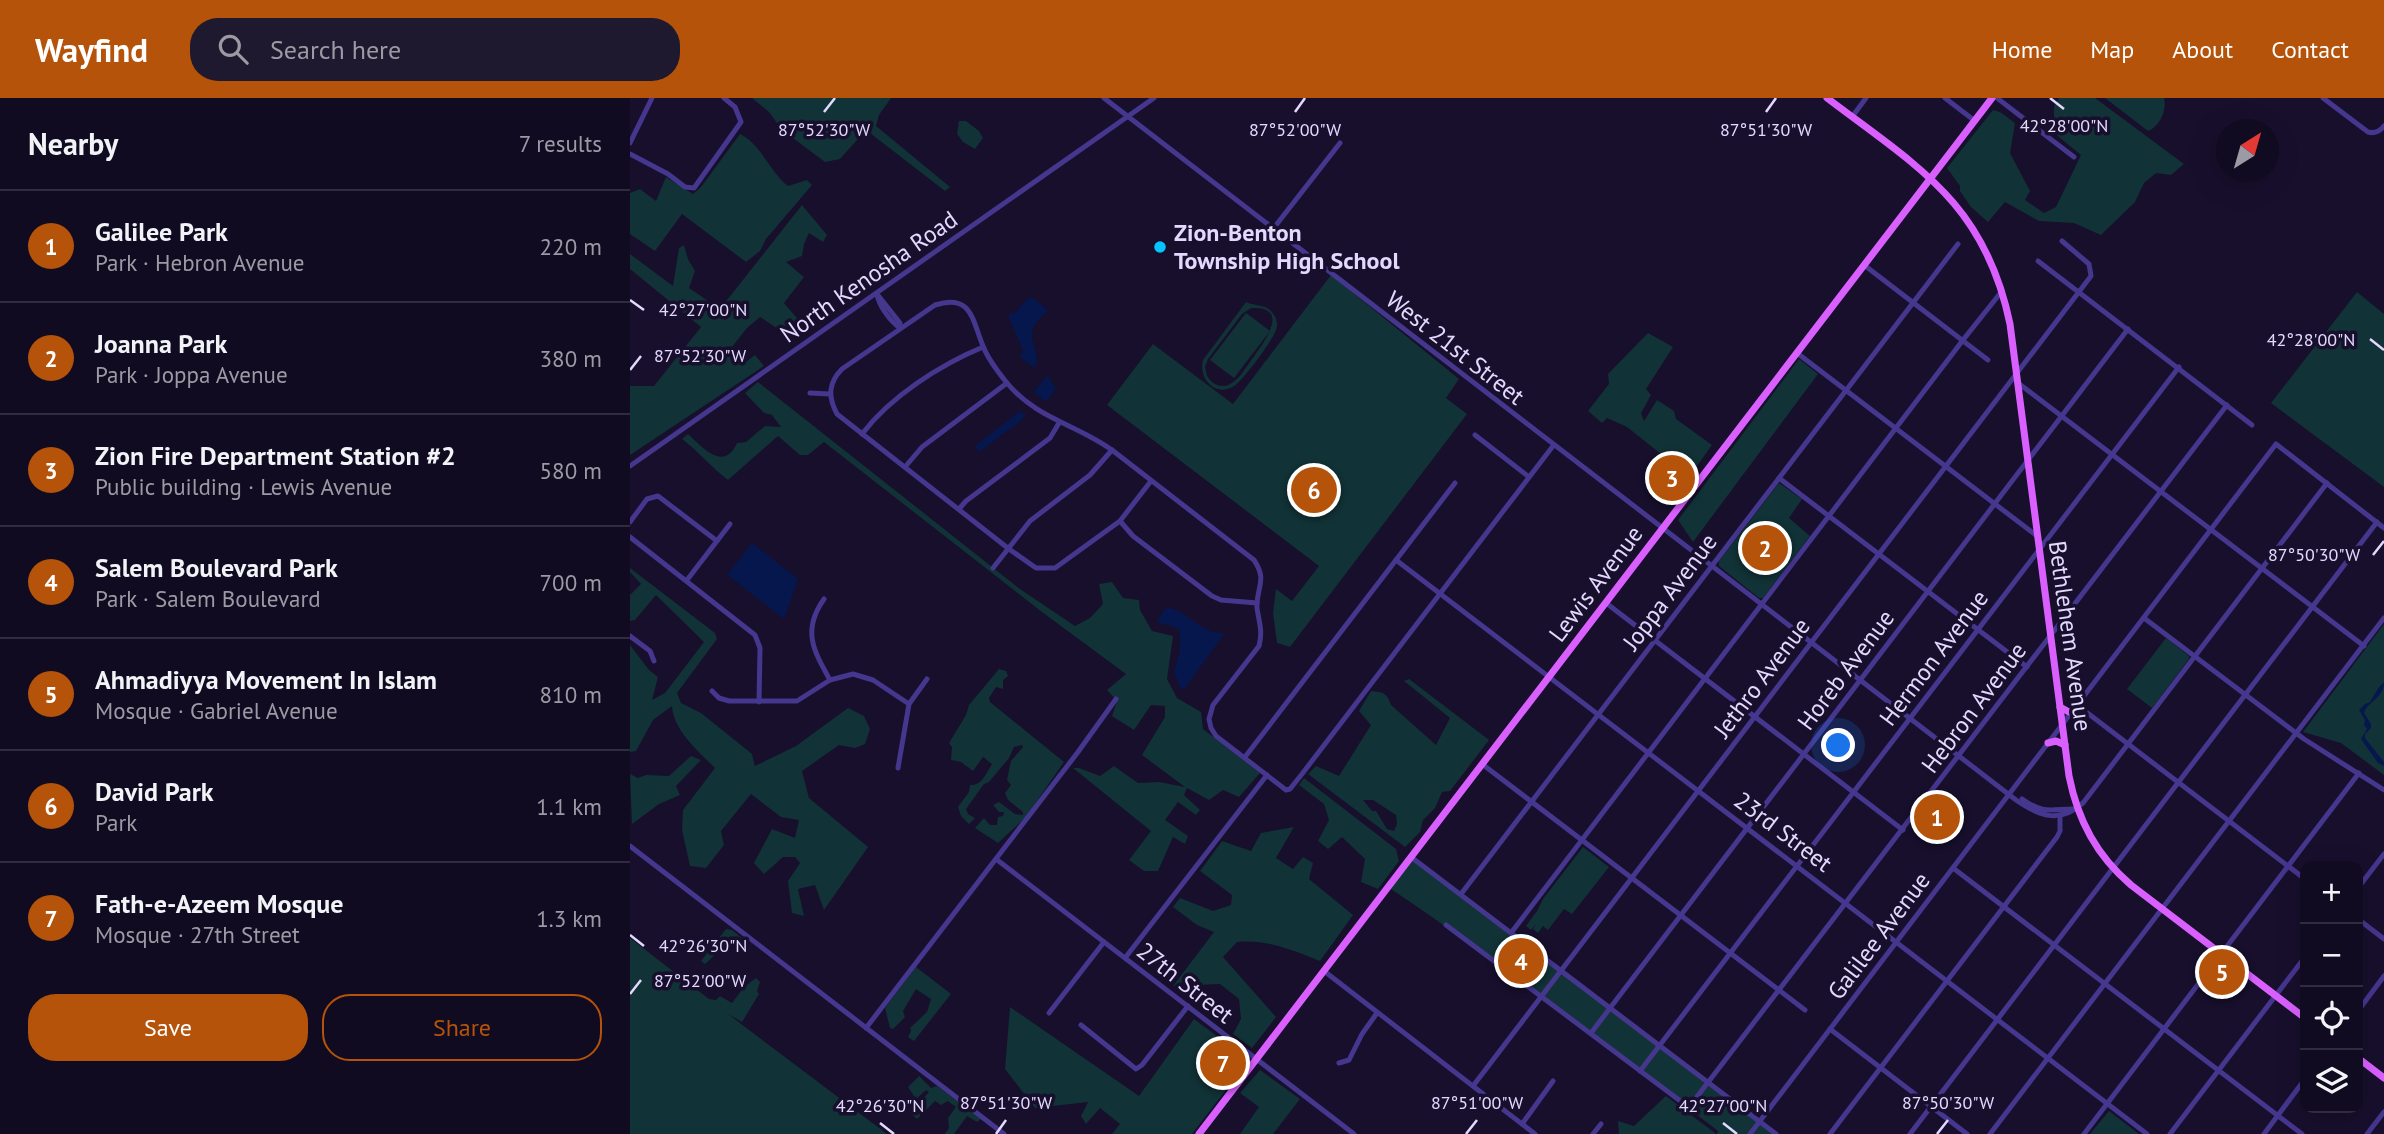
<!DOCTYPE html>
<html lang="en">
<head>
<meta charset="utf-8">
<style>
	:root { --surface:#110b21; --page:#1e192e; --text:#f1f3f6; --muted:#9c9ba5; --line:#302b3f; --accent:#b45309 }
	body { margin:0; font-family:"PT Sans",sans-serif; background:var(--page); color:var(--text) }
	.controls { position:absolute; right:21px; bottom:21px; display:grid; overflow:hidden; border-radius:14px; box-shadow:0 7px 28px #0002 }
	.controls button { width:63px; height:63px; display:grid; place-items:center; padding:0; border:0; border-bottom:2px solid var(--line); background:var(--surface); color:var(--text); font:35px sans-serif }
	.compass { position:absolute; left:1586px; top:21px; width:63px; height:63px; border-radius:50%; background:var(--surface); box-shadow:0 7px 28px #0002; rotate:37deg }
	.you { position:absolute; left:1209px; top:648px; width:24px; height:24px; margin:-18px; border:5px solid #fff; border-radius:50%; background:#1a73e8; box-shadow:0 0 0 10px #1a73e833 }
	.badge { display:grid; place-items:center; width:46px; height:46px; border-radius:50%; background:var(--accent); color:#fff; font-size:23px; font-weight:700 }
	.pin { position:absolute; translate:-50% -50%; border:4px solid #fff; box-shadow:0 2px 7px #0006 }
	.list { margin:0; padding:0; list-style:none }
	h2 { display:flex; justify-content:space-between; align-items:center; height:91px; margin:0; padding:0 28px; font-size:30px }
	h2 small { font-size:23px; font-weight:400; color:var(--muted) }
	.list li { display:grid; grid-template-columns:46px 1fr auto; gap:21px; align-items:center; box-sizing:border-box; height:112px; padding:0 28px; border-top:2px solid var(--line) }
	.list b { display:block; font-size:26px; white-space:nowrap }
	.list p { margin:0; font-size:23px; white-space:nowrap; color:var(--muted) }
	.list em { font-size:23px; font-style:normal; color:var(--muted) }
	.actions { display:flex; gap:14px; padding:21px 28px }
	.actions a { flex:1; padding:16px 0; border:2px solid var(--accent); border-radius:28px; text-align:center; font-size:24px; color:var(--accent) }
	.actions .main { background:var(--accent); color:#fff }
	.icon { flex:none; width:38px; height:38px; fill:none; stroke:currentColor; stroke-width:2; stroke-linecap:round; stroke-linejoin:round }
	.map { position:relative; flex:none; width:1754px; height:1036px; overflow:hidden }
	header { display:flex; align-items:center; gap:42px; box-sizing:border-box; height:98px; padding:0 35px; background:var(--accent); color:#fff }
	header strong { font-size:33px }
	nav { display:flex; gap:38px; margin-inline-start:auto; font-size:24px }
	.search { width:490px; height:63px; background:var(--page); display:flex; align-items:center; gap:18px; box-sizing:border-box; padding:0 24px; border-radius:28px; color:var(--muted); font-size:26px }
	main { display:flex }
	aside { flex:1; background:var(--surface) }
	.map>svg:first-child { display:block }
	.green { fill:#113236; fill-rule:evenodd }
	.water { fill:#06174d }
	.lines { fill:none; stroke-linecap:round; stroke-linejoin:round }
	.minor { stroke:#45368e; stroke-width:5 }
	.major { stroke:#d960ff; stroke-width:7 }
	.ticks { fill:none; stroke:#e3d9ff; stroke-width:2.5 }
	.poi-dot { fill:#05c5ff; stroke:#170f2c; stroke-width:2.5 }
	.labels { text-anchor:middle; stroke-width:7; stroke-linejoin:round; paint-order:stroke }
	.poi-label { font-size:24px; font-weight:bold; fill:#e3d9ff; stroke:#170f2c; text-anchor:start }
	.street-label { font-size:24px; fill:#e3d9ff; stroke:#170f2c }
	.ticks-label { font-size:18px; text-anchor:middle; fill:#e3d9ff; stroke:#170f2c; stroke-width:7; stroke-linejoin:round; paint-order:stroke }
</style>
</head>
<body>
<header>
<strong>Wayfind</strong>
<div class="search"><svg class="icon" aria-label="search" viewBox="0 0 24 24"><circle cx="10" cy="10" r="6"/><path d="M15 15l6 6"/></svg>Search here</div>
<nav><a>Home</a><a>Map</a><a>About</a><a>Contact</a></nav>
</header>
<main>
<aside>
<h2>Nearby<small>7 results</small></h2>
<ul class="list">
<li><span class="badge">1</span><div><b>Galilee Park</b><p>Park · Hebron Avenue</p></div><em>220 m</em></li>
<li><span class="badge">2</span><div><b>Joanna Park</b><p>Park · Joppa Avenue</p></div><em>380 m</em></li>
<li><span class="badge">3</span><div><b>Zion Fire Department Station #2</b><p>Public building · Lewis Avenue</p></div><em>580 m</em></li>
<li><span class="badge">4</span><div><b>Salem Boulevard Park</b><p>Park · Salem Boulevard</p></div><em>700 m</em></li>
<li><span class="badge">5</span><div><b>Ahmadiyya Movement In Islam</b><p>Mosque · Gabriel Avenue</p></div><em>810 m</em></li>
<li><span class="badge">6</span><div><b>David Park</b><p>Park</p></div><em>1.1 km</em></li>
<li><span class="badge">7</span><div><b>Fath-e-Azeem Mosque</b><p>Mosque · 27th Street</p></div><em>1.3 km</em></li>
</ul>
<div class="actions"><a class="main">Save</a><a>Share</a></div>
</aside>
<div class="map">
<svg width="1754" height="1036" viewBox="0 0 1754 1036">
	<rect width="100%" height="100%" fill="#170f2c"/>
	<g class="green">
		<path d="M122,0H261L249,17L246,28L320,89L315,93L236,32L210,61L195,64L152,32L139,14Z"/>
		<path d="M1429,0H1465L1554,66L1541,77L1526,75L1514,85L1505,104L1471,137L1444,125L1409,123L1375,104L1358,124L1341,109L1330,93V88L1317,70L1363,12L1370,14L1385,25L1380,55L1400,93L1395,102L1414,115L1426,109L1451,57L1424,35V8Z"/>
		<path d="M1475,0H1534C1537,12 1530,28 1518,33Z"/>
		<path d="M329,23H336L349,33L353,40L345,51L333,44L327,36Z"/>
		<path d="M110,36C132,47 139,73 158,88L177,82L182,87L136,141L130,153L116,164L52,116L25,153L0,136V95L10,91L26,103L36,79L63,96L71,89Z"/>
		<path d="M172,107L197,137L193,144L179,135L174,146L172,158L156,164L174,179L154,205L171,225L151,233L130,219L117,230L98,254L112,267L125,257L134,268L0,357V288H24L71,229L0,171V156L43,188L49,150L54,147L58,161L65,173L59,190L90,211Z"/>
		<path d="M701,177L829,281L816,300L837,316L660,549L647,545L643,515L646,491L662,503L689,468L477,307L523,246L603,306Z"/>
		<path d="M1727,194L1754,216V389L1641,305Z"/>
		<path d="M616,204C626,209 637,205 644,217C647,221 648,227 646,232C643,242 613,283 604,288C585,300 568,280 573,262ZM621,210C663,208 632,247 622,261C616,269 609,282 600,286C591,291 582,286 577,278L575,269L578,261L612,216Z"/>
		<path d="M616,215L640,233L604,280L580,262Z"/>
		<path d="M1018,235L1043,249L1016,291L1021,297L1011,315L1014,323L1027,302L1044,313L1046,321L1082,347L1064,372L1056,376L997,329L977,320L972,325L958,313L979,286L978,276Z"/>
		<path d="M1169,261L1188,276L1063,444L1048,422Z"/>
		<path d="M128,284L390,491L445,528L460,520L473,506L469,486L482,484L493,500L509,502L510,512L522,533L543,538L537,581L547,600L571,614L573,631L630,675L609,699L593,692L579,702L557,690L554,697L570,712L566,717L548,704L535,722L558,738L555,746L543,739L528,773H514L499,762L521,733L443,670H449L470,678L484,668L508,685L529,684L555,689L512,657L535,619V608L521,607L504,632L482,618L487,603L477,592L496,576L412,514L194,344L178,357H170L148,338L98,382C81,369 69,354 52,341L58,336C73,350 94,374 107,345L116,344L135,328L151,329L142,317L134,315L115,295Z"/>
		<path d="M1149,385L1172,401L1159,420L1180,438L1133,500H1129L1089,468V463Z"/>
		<path d="M0,470L85,535L87,541L47,595L51,605L71,615L122,656L125,668L166,648L218,610L234,618L240,631L235,646L225,650L209,647L172,673L179,700L238,749L194,812L185,787L168,791L174,818L162,815L158,783L170,765L165,759H153L134,776L124,765L142,731L165,740L169,722L151,719L121,696L91,733L94,747L76,770L60,768L52,732L53,712L85,670C69,654 43,632 42,608L23,622L6,653L0,654V547L19,572L28,579L22,602L35,595L74,544L26,497L5,522L0,523V497L11,486L0,474Z"/>
		<path d="M1754,526V677L1711,645L1673,634Z"/>
		<path d="M1536,540L1559,558V561L1522,610L1497,591Z"/>
		<path d="M369,571L376,573L378,578L373,582V591L366,589L359,600L360,604L434,664L395,720L368,745L345,730L354,720L360,727H367L368,719L373,718L374,714H369L363,707L369,704L385,716L393,717V714L378,702L375,695L381,687L377,682L381,663L393,649L392,647L384,649L379,660L359,684L354,686L336,711L338,716L345,720L339,726L331,718L328,709L339,694L340,687C352,688 356,675 362,666L353,659L343,673L331,664L321,662L322,649L319,645L336,617L339,607Z"/>
		<path d="M779,581L859,642L820,693L812,694L805,710L793,722L790,734L775,749L678,676L686,668L709,678L741,627L729,613L741,593C754,594 757,595 761,607L806,647L820,620L774,583ZM733,702H743L766,717L767,726L764,733L757,731L746,713H742Z"/>
		<path d="M61,658L71,662L46,688L50,697L29,706L2,726L0,676L8,680L16,677L39,678Z"/>
		<path d="M674,680L766,751L769,763L748,791L731,784L735,761L712,739L698,751L688,743L699,722L694,706L669,687Z"/>
		<path d="M664,729L646,760L663,771L673,759L683,765L679,781L723,817L690,863C662,852 637,841 607,844L593,859L646,919L622,950L603,936L611,921L609,901L590,886L543,888L584,834L567,827L543,809L550,800L583,813L601,807L602,797L570,773L592,743L621,753L631,735Z"/>
		<path d="M953,749L979,769L942,816L934,811L918,832L913,828L908,835L903,831L906,826L901,832L896,828L907,813L913,801Z"/>
		<path d="M781,759L1146,1036H1087L1088,1033C980,950 872,865 758,789Z"/>
		<path d="M96,831L102,832L119,846L112,856L105,843L92,857L88,854L75,866L71,863Z"/>
		<path d="M0,840L79,901L86,902L90,898L102,905L114,889L126,880L130,884L127,893L129,896L112,924L98,916L257,1036H0Z"/>
		<path d="M286,869L321,896L284,943L278,939L281,933L280,930L297,914L301,901L286,891L273,913L275,919L263,931L260,930L255,910Z"/>
		<path d="M380,909L509,998L564,921L619,962L562,1036H482L490,1026L470,1010L456,1026L451,1018L458,1004L405,1010L375,971Z"/>
		<path d="M630,972L670,1001L643,1036H610L629,1009L610,995Z"/>
		<path d="M289,978L301,990L307,988L351,1021L347,1024L337,1018L324,1036H315L319,1030L318,1020L326,1009L318,1003L311,1007L305,1003L287,1021L280,1015L299,994L296,992L286,1001L278,989Z"/>
		<path d="M1036,998L1085,1035V1036H989L988,1023L1004,1028Z"/>
		<path d="M1479,1013L1509,1036H1460Z"/>
	</g>
	<g class="water">
		<path d="M402,199L418,212C413,218 407,222 403,230C398,245 413,257 404,270L390,259L393,252L379,220V216L386,214L394,204Z"/>
		<path d="M417,277L426,291L417,303L413,302L404,294Z"/>
		<path d="M390,313L395,317L392,322L349,354L345,348Z"/>
		<path d="M122,445L168,481L154,521L97,477Z"/>
		<path d="M540,510C560,515 572,537 595,535L555,590L551,591L544,574L550,552V533L545,529L529,525L528,521L535,511Z"/>
		<path d="M1754,584C1754,600 1738,603 1734,615L1741,626V630L1735,636V640L1754,664V668L1748,665L1731,641L1737,631L1734,627L1735,622L1729,612L1735,606L1740,604L1749,589Z"/>
	</g>
	<g class="lines">
		<g class="minor">
			<path d="M474,0L1386,702C1409,718 1429,726 1453,705L1697,385"/>
			<path d="M1315,0L1345,23"/>
			<path d="M1367,0L1444,59"/>
			<path d="M1693,0L1738,34C1745,36 1750,33 1754,28"/>
			<path d="M1222,19L1236,0"/>
			<path d="M0,45L22,0"/>
			<path d="M0,56L38,76L55,89L64,90L111,24L105,9L94,0"/>
			<path d="M643,131L710,45"/>
			<path d="M1408,163L1622,327"/>
			<path d="M1234,167L1358,262"/>
			<path d="M247,196C249,208 260,223 270,230"/>
			<path d="M247,196L270,225V230"/>
			<path d="M1167,255L1407,438"/>
			<path d="M1388,285L1734,548"/>
			<path d="M180,295L199,296"/>
			<path d="M232,336C261,298 310,267 353,249"/>
			<path d="M845,337L899,379"/>
			<path d="M0,368L524,0"/>
			<path d="M275,369L292,349L377,285"/>
			<path d="M1149,380L1397,569"/>
			<path d="M521,383L490,423L425,470H406L379,451L207,316C198,299 198,285 212,271L305,207C342,195 342,222 353,248C358,261 368,274 377,285C407,321 446,326 482,352L624,462C638,483 626,489 627,510C629,524 633,533 629,548L583,607L579,621L581,630L586,638L656,692L660,691L672,676L923,348"/>
			<path d="M329,411L336,403L420,340L429,325"/>
			<path d="M490,423L503,438L582,498L591,502L627,505"/>
			<path d="M0,424L17,401L28,398L87,443"/>
			<path d="M0,439L125,537L130,550L129,604"/>
			<path d="M766,462L1517,1036"/>
			<path d="M363,470L400,423L460,377L482,352"/>
			<path d="M57,482L100,426"/>
			<path d="M194,501C172,532 183,552 200,582"/>
			<path d="M976,505L1273,732"/>
			<path d="M1514,520L1674,641L1754,692"/>
			<path d="M0,538L20,553L24,563"/>
			<path d="M82,593L89,600L99,603H167L200,582L223,576L243,582L279,606"/>
			<path d="M1447,607L1675,781"/>
			<path d="M615,659L825,385"/>
			<path d="M852,666L1175,912"/>
			<path d="M268,670L279,606L297,581"/>
			<path d="M1392,701C1416,718 1422,710 1447,711"/>
			<path d="M0,748L374,1036"/>
			<path d="M781,759L1146,1036"/>
			<path d="M366,761L724,1036"/>
			<path d="M1323,770L1672,1036"/>
			<path d="M1728,790L1754,756"/>
			<path d="M831,796L1328,146"/>
			<path d="M1728,821L1754,841"/>
			<path d="M816,827L1053,1005L1063,1004L1597,307"/>
			<path d="M881,835L1333,242L1372,193"/>
			<path d="M495,860L637,677"/>
			<path d="M694,873L905,1036"/>
			<path d="M1728,913L1754,878"/>
			<path d="M419,915L474,844"/>
			<path d="M451,927L506,971L512,967L558,908"/>
			<path d="M236,930L448,654L486,601"/>
			<path d="M1200,931L1337,1036"/>
			<path d="M961,935L1498,231"/>
			<path d="M709,965L719,962L732,936L747,915"/>
			<path d="M1010,973L1549,269"/>
			<path d="M843,988L1461,178L1459,166L1432,143"/>
			<path d="M892,1026L923,983"/>
			<path d="M963,1036L971,1026"/>
			<path d="M1120,1036L1646,346L1754,430"/>
			<path d="M1200,1036L1427,739L1430,733V718"/>
			<path d="M1280,1036L1747,424"/>
			<path d="M1360,1036L1754,520"/>
			<path d="M1454,1036L1729,675"/>
			<path d="M1540,1036L1675,859"/>
			<path d="M1634,1036L1675,981"/>
			<path d="M1737,1036L1754,1014"/>
		</g>
		<g class="major">
			<path d="M1197,0C1288,69 1355,105 1380,226L1439,678C1448,723 1467,758 1501,787L1675,920"/>
			<path d="M1430,609L1439,614L1444,611"/>
			<path d="M1418,645L1426,643L1435,647"/>
			<path d="M1728,960L1754,980"/>
			<path d="M569,1036L1362,0"/>
		</g>
	</g>
	<path class="ticks" d="M1420,0L1434,11M194,14L205,0M665,14L675,0M1136,14L1146,0M0,202L14,212M1740,241L1754,252M0,272L11,258M1743,457L1754,443M0,837L14,848M0,896L11,882M250,1025L264,1036M1093,1025L1107,1036M366,1036L376,1022M836,1036L847,1022M1307,1036L1318,1022"/>
	<circle class="poi-dot" cx="530" cy="149" r="7"/>
	<g class="labels">
		<g class="poi-label">
			<text x="544" y="143">Zion-Benton<tspan x="544" dy="28">Township High School</tspan></text>
		</g>
		<g class="street-label">
			<text transform="translate(239 179) rotate(-35)" y="8">North Kenosha Road</text>
			<text transform="translate(825 250) rotate(38)" y="8">West 21st Street</text>
			<text transform="translate(966 486) rotate(-53)" y="8">Lewis Avenue</text>
			<text transform="translate(1040 494) rotate(-53)" y="8">Joppa Avenue</text>
			<text transform="translate(1440 538) rotate(82)" y="8">Bethlehem Avenue</text>
			<text transform="translate(1304 560) rotate(-53)" y="8">Hermon Avenue</text>
			<text transform="translate(1216 572) rotate(-53)" y="8">Horeb Avenue</text>
			<text transform="translate(1132 580) rotate(-53)" y="8">Jethro Avenue</text>
			<text transform="translate(1344 610) rotate(-53)" y="8">Hebron Avenue</text>
			<text transform="translate(1153 734) rotate(37)" y="8">23rd Street</text>
			<text transform="translate(1249 838) rotate(-53)" y="8">Galilee Avenue</text>
			<text transform="translate(555 885) rotate(38)" y="8">27th Street</text>
		</g>
	</g>
	<g class="ticks-label">
		<text x="1434" y="34">42°28'00"N</text>
		<text x="194" y="38">87°52'30"W</text>
		<text x="665" y="38">87°52'00"W</text>
		<text x="1136" y="38">87°51'30"W</text>
		<text x="73" y="218">42°27'00"N</text>
		<text x="1681" y="248">42°28'00"N</text>
		<text x="70" y="264">87°52'30"W</text>
		<text x="1684" y="463">87°50'30"W</text>
		<text x="73" y="854">42°26'30"N</text>
		<text x="70" y="889">87°52'00"W</text>
		<text x="376" y="1011">87°51'30"W</text>
		<text x="847" y="1011">87°51'00"W</text>
		<text x="1318" y="1011">87°50'30"W</text>
		<text x="250" y="1014">42°26'30"N</text>
		<text x="1093" y="1014">42°27'00"N</text>
	</g>
</svg>
<div class="controls">
<button>+</button>
<button>−</button>
<button><svg class="icon" aria-label="locate" viewBox="0 0 24 24"><circle cx="12" cy="12" r="6"/><path d="M12 2v4M12 18v4M2 12h4M18 12h4"/></svg></button>
<button><svg class="icon" aria-label="layers" viewBox="0 0 24 24"><path d="M12 4l9 5-9 5-9-5zM3 14l9 5 9-5"/></svg></button>
</div>
<svg class="compass" viewBox="-18 -18 36 36"><path d="M0-13l5 13h-10z" fill="#e53935"/><path d="M0 13l5-13h-10z" fill="#9c9ba5"/></svg>
<div class="you"></div>
<div class="pin badge" style="left:1307px;top:719px">1</div>
<div class="pin badge" style="left:1135px;top:450px">2</div>
<div class="pin badge" style="left:1042px;top:380px">3</div>
<div class="pin badge" style="left:891px;top:863px">4</div>
<div class="pin badge" style="left:1592px;top:874px">5</div>
<div class="pin badge" style="left:684px;top:392px">6</div>
<div class="pin badge" style="left:593px;top:965px">7</div>
</div>
</main>
</body>
</html>
